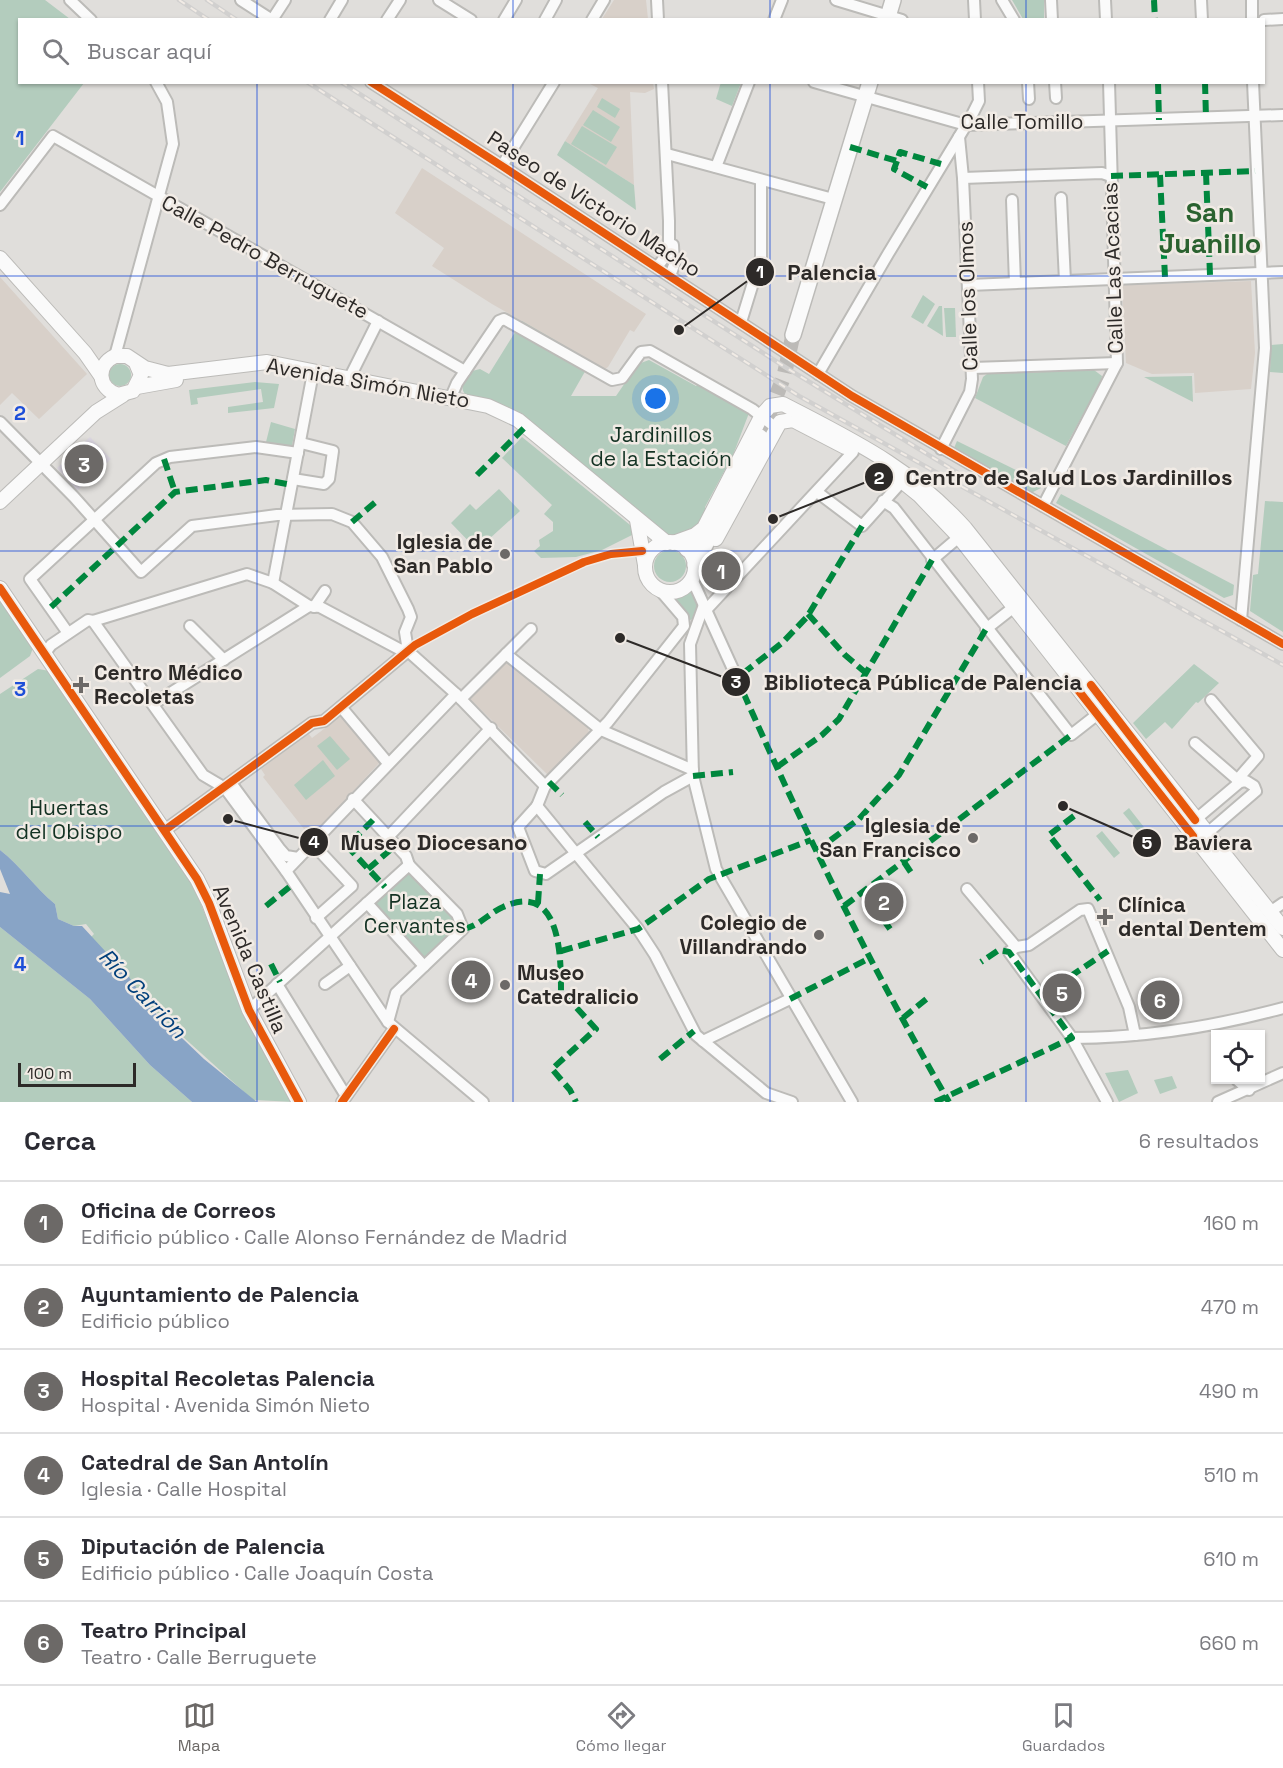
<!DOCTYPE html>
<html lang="es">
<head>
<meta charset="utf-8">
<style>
	:root { --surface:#fff; --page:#f7f7f7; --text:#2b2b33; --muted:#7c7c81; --line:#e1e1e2; --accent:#6c6967 }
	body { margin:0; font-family:"Space Grotesk",sans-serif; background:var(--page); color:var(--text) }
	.controls { position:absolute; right:18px; bottom:18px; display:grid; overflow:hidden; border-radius:0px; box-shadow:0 2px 4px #0004 }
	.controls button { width:54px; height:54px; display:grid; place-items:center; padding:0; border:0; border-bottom:2px solid var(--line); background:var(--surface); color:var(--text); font:30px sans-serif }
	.scale { position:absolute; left:18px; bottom:15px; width:118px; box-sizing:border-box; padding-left:6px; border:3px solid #2d2a28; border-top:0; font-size:16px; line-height:21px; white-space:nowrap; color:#2d2a28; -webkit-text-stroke:4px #f1ebe5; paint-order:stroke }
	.you { position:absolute; left:656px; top:399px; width:21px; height:21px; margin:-15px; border:4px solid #fff; border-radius:50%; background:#1a73e8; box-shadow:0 0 0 9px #1a73e833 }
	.badge { display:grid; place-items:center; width:39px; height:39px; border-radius:50%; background:var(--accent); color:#fff; font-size:20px; font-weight:700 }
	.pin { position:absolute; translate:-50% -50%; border:3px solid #fff; box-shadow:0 2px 6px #0006 }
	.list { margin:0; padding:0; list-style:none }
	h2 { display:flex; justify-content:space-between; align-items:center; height:78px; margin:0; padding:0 24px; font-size:26px }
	h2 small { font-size:20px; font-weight:400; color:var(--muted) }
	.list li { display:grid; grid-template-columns:39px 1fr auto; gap:18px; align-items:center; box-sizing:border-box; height:84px; padding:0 24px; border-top:2px solid var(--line) }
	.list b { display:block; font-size:22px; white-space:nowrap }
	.list p { margin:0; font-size:20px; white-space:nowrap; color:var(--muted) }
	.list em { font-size:20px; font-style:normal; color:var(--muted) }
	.icon { flex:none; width:33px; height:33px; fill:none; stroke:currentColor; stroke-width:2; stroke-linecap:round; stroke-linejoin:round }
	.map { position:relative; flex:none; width:1283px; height:1102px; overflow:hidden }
	.search { position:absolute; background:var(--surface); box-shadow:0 2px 4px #0004; left:18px; right:18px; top:18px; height:66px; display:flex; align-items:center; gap:15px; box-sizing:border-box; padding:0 21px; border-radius:0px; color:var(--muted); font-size:22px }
	.sheet { height:582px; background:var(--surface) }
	nav { display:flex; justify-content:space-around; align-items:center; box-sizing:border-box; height:84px; border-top:2px solid var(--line); background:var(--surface); font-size:16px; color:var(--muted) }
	nav a { display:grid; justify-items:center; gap:3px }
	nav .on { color:var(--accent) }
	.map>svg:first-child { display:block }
	.built { fill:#d8d0c9 }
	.medical { fill:#dcd7e1 }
	.green { fill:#b3ccbd }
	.water { fill:#88a4c6 }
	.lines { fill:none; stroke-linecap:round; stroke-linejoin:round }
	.highway-tunnel { stroke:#bcbab7; stroke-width:15; stroke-dasharray:15 8; stroke-linecap:butt }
	.minor-casing { stroke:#bcbbb8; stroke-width:14 }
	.major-casing { stroke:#bcbbb8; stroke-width:16 }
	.highway-casing { stroke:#bcbbb8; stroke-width:18 }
	.minor { stroke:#fafafa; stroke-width:10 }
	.major { stroke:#fafafa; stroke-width:14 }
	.highway { stroke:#fafafa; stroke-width:15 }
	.rail-casing { stroke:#d1d0cf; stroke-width:4.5 }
	.rail { stroke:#f1ebe5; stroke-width:2; stroke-dasharray:7; stroke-linecap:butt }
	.quiet { stroke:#00873e; stroke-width:6; stroke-dasharray:12 6; stroke-linecap:butt }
	.cycleway-casing { stroke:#f1ebe5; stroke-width:11 }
	.cycleway { stroke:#e8590c; stroke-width:8 }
	.grid { fill:none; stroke:#1d4ed8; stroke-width:1.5; stroke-opacity:0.55 }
	.poi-dot { fill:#6c6967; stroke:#f1ebe5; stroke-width:2 }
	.labels { text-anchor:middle; stroke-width:5; stroke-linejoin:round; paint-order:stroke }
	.street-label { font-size:21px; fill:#2d2a28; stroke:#f1ebe5 }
	.park-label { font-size:21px; fill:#133223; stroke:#f1ebe5 }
	.poi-label { font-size:21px; font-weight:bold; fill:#2d2a28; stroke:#f1ebe5; text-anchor:end }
	.water-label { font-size:22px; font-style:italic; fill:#02407c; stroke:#f1ebe5 }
	.district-label { font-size:27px; font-weight:bold; fill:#2a622f; stroke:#f1ebe5 }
	.grid-label { font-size:20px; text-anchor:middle; font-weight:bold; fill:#1d4ed8; stroke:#f1ebe5; stroke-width:5; stroke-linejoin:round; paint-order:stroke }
	.leader { fill:none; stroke:#2d2a28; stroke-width:2 }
	.callout-dot { fill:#2d2a28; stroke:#f1ebe5; stroke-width:2 }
	.mark-label { font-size:18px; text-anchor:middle; font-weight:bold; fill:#fff }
	.callout-label { font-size:22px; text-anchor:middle; font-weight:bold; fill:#2d2a28; stroke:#f1ebe5; stroke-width:5; stroke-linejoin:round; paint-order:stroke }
</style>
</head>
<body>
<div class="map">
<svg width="1283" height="1102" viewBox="0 0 1283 1102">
	<rect width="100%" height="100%" fill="#e0dedb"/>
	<g class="built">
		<path d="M614,0H646L648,19H602Z"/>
		<path d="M588,83H653L654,89L645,93L630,92L634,185L565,141L598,88Z"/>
		<path d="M422,168L646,314L634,332L630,330L608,367L605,369L492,304L432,266L444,248L395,213Z"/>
		<path d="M0,277L87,374L39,419L12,393L0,405Z"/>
		<path d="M1251,281L1255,353L1251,389L1195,393L1194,373L1152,374L1126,363L1122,285Z"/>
		<path d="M507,659L588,726L589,734L586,738L549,776L468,697Z"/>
		<path d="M341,716L380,762L312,836L306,828L304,829L263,777L265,775L261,769L308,733L312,738Z"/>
	</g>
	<path class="medical" d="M90,437L111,459L77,491L57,468Z"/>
	<g class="green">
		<path d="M0,0H45L70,19L20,20V82L84,83L0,192Z"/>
		<path d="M1012,0H1044V19H1023Z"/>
		<path d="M721,82L741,83L732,106L716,99Z"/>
		<path d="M602,98L620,109L615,118L597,107Z"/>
		<path d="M593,110L620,127L611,142L583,125Z"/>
		<path d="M582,126L617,147L606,165L571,144Z"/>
		<path d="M565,141L634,185L636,210L557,155Z"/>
		<path d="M923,295L935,304L923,324L911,317Z"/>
		<path d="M939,306H942L943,336L927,326Z"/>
		<path d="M944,308H955L956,337H946Z"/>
		<path d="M522,321L591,361L571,396H616L638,364L649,360L696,386L699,383L749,413L733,455L705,507L706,515L701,527L674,536L663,534L527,424L467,397C459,388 463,382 468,372L480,369L489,374Z"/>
		<path d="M1283,344V373L1270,372L1271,345Z"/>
		<circle cx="120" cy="375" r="11"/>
		<path d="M1094,370L1102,376L1101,381L1066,446L975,398L983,377L987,374Z"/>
		<path d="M1192,376L1193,402L1144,377Z"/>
		<path d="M255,382L279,384L274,408L228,413V407L263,402L261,389L197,398L198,404L191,405L189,390Z"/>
		<path d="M271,422L295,429L292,446L266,442Z"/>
		<path d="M522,437L635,529L636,533L602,550L576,557L541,558L534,551L540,546L539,540L553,531V522L544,514L552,505L502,458Z"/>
		<path d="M957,441L1036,480L1041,484V488L1031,493L954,448Z"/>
		<path d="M499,489L520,511L477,550L451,523L470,504L476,510Z"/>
		<path d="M1061,494L1234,585L1233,595L1224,598L1056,503Z"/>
		<path d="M1265,501L1283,502V632L1250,611L1253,575L1258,574Z"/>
		<circle cx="670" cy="566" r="16"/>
		<path d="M692,587L699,602L696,618L687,621L672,600Z"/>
		<path d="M0,596L33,648L30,656L0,678Z"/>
		<path d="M1194,664L1219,683L1198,703L1196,702L1172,729L1165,722L1146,739L1133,723Z"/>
		<path d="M38,669L50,671L192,882L249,1024L295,1102L253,1100L140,998L138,990L91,937L94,934L86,924L74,926L58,919L55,904C35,888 21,866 0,850V694Z"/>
		<path d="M330,736L350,759L337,770L317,746Z"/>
		<path d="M323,760L335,776L306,800L294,785Z"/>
		<path d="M1129,808L1147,831L1141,835L1123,813Z"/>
		<path d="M1102,831L1120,853L1114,858L1096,836Z"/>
		<path d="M409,871L455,917L456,927L425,957L415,953L374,904Z"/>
		<path d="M0,927L90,999L150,1065L192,1102H0Z"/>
		<path d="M1128,1070L1138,1093L1119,1102L1105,1073Z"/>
		<path d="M1172,1076L1177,1088L1160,1094L1154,1080Z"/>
	</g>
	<path class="water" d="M0,850C21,866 35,888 55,904L58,919L74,926H82L129,977L138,990L140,998L204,1059L257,1102H192L150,1065L90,999L0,927V892L10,894L0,869Z"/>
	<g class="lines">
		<path class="highway-tunnel" d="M760,437L784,376L793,335"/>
		<g class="minor-casing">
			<g id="minor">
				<path d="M70,0L91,20"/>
				<path d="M241,0L272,20"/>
				<path d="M439,0L471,20"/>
				<path d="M657,0L658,20"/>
				<path d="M836,0L902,20"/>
				<path d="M974,0L975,20"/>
				<path d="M1002,0L1014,20"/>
				<path d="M1051,0L1052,20"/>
				<path d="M1105,0L1106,20"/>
				<path d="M1201,0L1202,20"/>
				<path d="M1252,0V20"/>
				<path d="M272,20L285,0"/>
				<path d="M330,20L342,0"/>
				<path d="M387,20L400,0"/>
				<path d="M504,20L516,0"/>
				<path d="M545,20L556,0"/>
				<path d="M592,20L604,0"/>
				<path d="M774,20L782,0"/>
				<path d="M1264,20L1283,19"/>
				<path d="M371,82L502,166L852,396L1283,644"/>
				<path d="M814,82L966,125L1283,115"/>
				<path d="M1028,82L1029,99"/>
				<path d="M1055,82L1056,98"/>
				<path d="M667,154L833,199"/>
				<path d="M502,166L554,82"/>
				<path d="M716,167L749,82"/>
				<path d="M963,178L1102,173L1111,176"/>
				<path d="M1061,198L1065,281"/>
				<path d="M1012,200L1015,283"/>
				<path d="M0,205L53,136L465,371"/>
				<path d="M657,267L669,252V221L662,82"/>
				<path d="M670,276L674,265L673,245"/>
				<path d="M969,285L1283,272"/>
				<path d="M741,322L761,257V181"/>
				<path d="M115,356L173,144L167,102L156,82"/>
				<path d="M972,368L1117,363"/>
				<path d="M818,374L888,254L971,117L979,101L978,82"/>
				<path d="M350,377L378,321"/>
				<path d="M451,397L457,383L499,321L504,319L612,380L622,378L641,352L650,351L752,409L775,427"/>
				<path d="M0,422L74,497L141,572L192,526L277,515L332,514L352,522L382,557L408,609L411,617L405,632L408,651"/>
				<path d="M941,449L970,392L972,379L963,178L959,137"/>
				<path d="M293,479L324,484L329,479L333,451L301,443"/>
				<path d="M817,492L862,526L906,477"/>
				<path d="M883,501L894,508L1071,735L1103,710"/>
				<path d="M1043,506L1117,363L1109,82"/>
				<path d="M932,560L959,537"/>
				<path d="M692,579L737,678"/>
				<path d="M273,583L312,378"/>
				<path d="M704,605L690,644L693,776L716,869L852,1102"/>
				<path d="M314,607L325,591"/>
				<path d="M706,610L853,452"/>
				<path d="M1241,620L1265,348L1253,82"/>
				<path d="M93,621L203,775L225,788L286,871L388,1022L483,1102"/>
				<path d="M190,626L224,660"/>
				<path d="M986,629L1014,607"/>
				<path d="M68,633L30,579L156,463L170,457L256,447L298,453"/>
				<path d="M45,653L51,645L88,620L93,621L247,574L273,583L309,606L320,607L399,649L408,651L456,694L545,786"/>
				<path d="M506,654L601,730L693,770"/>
				<path d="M461,699L531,629"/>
				<path d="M1211,700L1258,756L1237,780"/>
				<path d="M153,704L309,606"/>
				<path d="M341,707L387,762"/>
				<path d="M1195,743L1240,782"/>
				<path d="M1246,781L1254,786L1256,791L1213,828L1206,833L1193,836L1195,820L1240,782Z"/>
				<path d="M231,783L279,848L286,856L298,858"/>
				<path d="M353,799L406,856L409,865"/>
				<path d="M537,806L638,929L655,955L696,1035L766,1093L792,1102"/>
				<path d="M537,806L545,786L608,722L684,626L683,617L659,589"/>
				<path d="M537,806L518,827L535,871L546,874L664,792L693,776"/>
				<path d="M165,830L312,723L324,721L408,651"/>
				<path d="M388,837L491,728"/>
				<path d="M312,843L352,886L316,918"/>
				<path d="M286,871L456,694"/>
				<path d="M967,889L1016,947"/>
				<path d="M367,903L424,966"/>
				<path d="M1270,912L1283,903"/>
				<path d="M277,984L346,1096"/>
				<path d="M325,984L350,966"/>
				<path d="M249,1010L409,865L457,914L463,929L396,993L388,1022"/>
				<path d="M1072,1038C1144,1038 1213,1027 1283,1008"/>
				<path d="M703,1041L790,999"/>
				<path d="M1237,1080L1249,1090"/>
				<path d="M342,1102L394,1029"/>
				<path d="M1107,1102L1072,1038L1009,952L1016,947L1029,945L1080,910L1088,909L1129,1007L1135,1035"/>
				<path d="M1218,1102L1283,1073"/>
			</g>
		</g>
		<g class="major-casing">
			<g id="major">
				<path d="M0,258L85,353L101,376"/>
				<path d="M136,363L141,375L133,391L118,395C97,388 96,365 115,356H127L145,368L168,374L267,362L488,406L518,420L667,543"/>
				<path d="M137,387L176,380"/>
				<path d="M893,474L919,495L959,537L1283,950"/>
				<path d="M0,502L96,412L123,395"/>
				<path d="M637,520L645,565"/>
				<path d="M716,539L780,422L793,420L845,447"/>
				<circle cx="670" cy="567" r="25"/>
				<path d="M673,543L695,535L704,528L762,415L770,406L783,404C854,441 910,467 965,528L1283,928"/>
				<path d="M0,588L197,879L209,903L249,1010L299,1102"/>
			</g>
		</g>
		<g class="highway-casing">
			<g id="highway">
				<path d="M887,20L893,0"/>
				<path d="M793,335L870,82"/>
				<path d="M687,549L696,546L708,535"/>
				<path d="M695,565L760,437"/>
			</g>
		</g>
		<use href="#minor" class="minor"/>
		<use href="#major" class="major"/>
		<use href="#highway" class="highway"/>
		<g class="rail-casing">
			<g id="rail">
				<path d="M179,0L209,20"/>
				<path d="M207,0L237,20"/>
				<path d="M307,82L799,396L1283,665"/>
				<path d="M341,82L785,367L963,476"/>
			</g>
		</g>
		<use href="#rail" class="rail"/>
		<g class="quiet">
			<path d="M1154,0L1155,20"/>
			<path d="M1158,82L1159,120"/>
			<path d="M1205,82L1206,118"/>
			<path d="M850,147L897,161L900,152L941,164"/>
			<path d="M897,161L894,169L927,187"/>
			<path d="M1206,173L1210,275"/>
			<path d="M1160,175L1165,277"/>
			<path d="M1111,176L1255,171"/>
			<path d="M164,459L175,492"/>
			<path d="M477,475L524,428"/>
			<path d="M352,522L378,500"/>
			<path d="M862,526L807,617L782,643L737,678C800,823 870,965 949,1102"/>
			<path d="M51,607L175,492L266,480L292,485"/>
			<path d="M808,614L845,655L866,673"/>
			<path d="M777,767L822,735L839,719L932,560"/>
			<path d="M693,776L733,772"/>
			<path d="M549,782L562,795"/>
			<path d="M1074,816L1049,835L1100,900"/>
			<path d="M373,820L347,846L385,887"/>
			<path d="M585,822L598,837"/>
			<path d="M816,851L859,819L899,775L986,629"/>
			<path d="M904,862L912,874"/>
			<path d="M368,869L396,845"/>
			<path d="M864,892L890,929"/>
			<path d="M538,903L540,874"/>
			<path d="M266,906L293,884"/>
			<path d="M844,906L1071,735"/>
			<path d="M463,929C478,927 489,913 503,907C560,881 561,954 561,991L596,1029L552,1069L570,1090L576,1102"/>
			<path d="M561,951L638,929L709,879L811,840"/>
			<path d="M271,964L280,982"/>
			<path d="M1040,997L1108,951"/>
			<path d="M790,999L870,958"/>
			<path d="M903,1018L930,996"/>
			<path d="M660,1059L694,1031"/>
			<path d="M935,1102L1072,1038L1009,952L999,950L981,962"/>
		</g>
		<g class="cycleway-casing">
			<g id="cycleway">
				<path d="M371,82L502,166L852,396L1283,644"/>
				<path d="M0,588L197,879L209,903L249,1010L299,1102"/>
				<path d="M1091,685L1195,820"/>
				<path d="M1078,690L1193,836"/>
				<path d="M165,830L312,723L324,721L415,645L472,614L584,562L611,554L642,551"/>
				<path d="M342,1102L394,1029"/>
			</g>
		</g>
		<use href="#cycleway" class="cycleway"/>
	</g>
	<path class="grid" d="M257,0V20M513,0V20M770,0V20M1026,0V20M257,82V1102M513,82V1102M770,82V1102M1026,82V1102M0,276H1283M0,551H1283M0,826H1283"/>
	<g class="poi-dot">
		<circle cx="505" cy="554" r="6"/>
		<path d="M78 676h6v6h6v6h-6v6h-6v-6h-6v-6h6z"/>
		<circle cx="973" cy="838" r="6"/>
		<path d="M1102 908h6v6h6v6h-6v6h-6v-6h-6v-6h6z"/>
		<circle cx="819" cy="935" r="6"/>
		<circle cx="505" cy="985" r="6"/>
	</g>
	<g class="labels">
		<g class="street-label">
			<text x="1022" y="129">Calle Tomillo</text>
			<text transform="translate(594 204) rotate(33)" y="7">Paseo de Victorio Macho</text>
			<text transform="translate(265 257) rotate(29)" y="7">Calle Pedro Berruguete</text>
			<text transform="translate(1113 268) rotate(-92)" y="7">Calle Las Acacias</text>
			<text transform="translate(968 296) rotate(-92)" y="7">Calle los Olmos</text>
			<text transform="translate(368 383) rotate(10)" y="7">Avenida Simón Nieto</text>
			<text transform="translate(250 959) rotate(67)" y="7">Avenida Castilla</text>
		</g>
		<g class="park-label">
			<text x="661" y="442">Jardinillos<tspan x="661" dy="24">de la Estación</tspan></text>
			<text x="69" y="815">Huertas<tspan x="69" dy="24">del Obispo</tspan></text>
			<text x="415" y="909">Plaza<tspan x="415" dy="24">Cervantes</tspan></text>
		</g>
		<g class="poi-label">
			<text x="493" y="549">Iglesia de<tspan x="493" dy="24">San Pablo</tspan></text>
			<text x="94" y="680" text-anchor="start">Centro Médico<tspan x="94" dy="24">Recoletas</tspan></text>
			<text x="961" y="833">Iglesia de<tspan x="961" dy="24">San Francisco</tspan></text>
			<text x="1118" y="912" text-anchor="start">Clínica<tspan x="1118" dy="24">dental Dentem</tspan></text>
			<text x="807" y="930">Colegio de<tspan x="807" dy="24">Villandrando</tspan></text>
			<text x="517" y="980" text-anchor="start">Museo<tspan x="517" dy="24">Catedralicio</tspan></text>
		</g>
		<g class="water-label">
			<text transform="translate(143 993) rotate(46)" y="8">Río Carrión</text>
		</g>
		<g class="district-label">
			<text x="1210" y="222">San<tspan x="1210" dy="31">Juanillo</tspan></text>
		</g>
	</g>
	<g class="grid-label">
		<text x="20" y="145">1</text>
		<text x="20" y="420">2</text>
		<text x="20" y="696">3</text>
		<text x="20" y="971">4</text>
	</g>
	<path class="leader" d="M679 330L760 272M773 519L879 477M620 638L736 682M228 819L314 842M1063 806L1147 843"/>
	<g class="callout-dot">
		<circle cx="679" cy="330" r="6"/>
		<circle cx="773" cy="519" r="6"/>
		<circle cx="620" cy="638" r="6"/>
		<circle cx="228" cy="819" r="6"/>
		<circle cx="1063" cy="806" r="6"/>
		<circle cx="760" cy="272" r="15"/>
		<circle cx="879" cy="477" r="15"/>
		<circle cx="736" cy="682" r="15"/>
		<circle cx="314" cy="842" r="15"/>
		<circle cx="1147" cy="843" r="15"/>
	</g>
	<g class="mark-label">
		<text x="760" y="278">1</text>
		<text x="879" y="484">2</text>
		<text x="736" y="688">3</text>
		<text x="314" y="848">4</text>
		<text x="1147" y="849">5</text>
	</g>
	<g class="callout-label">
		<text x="832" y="280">Palencia</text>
		<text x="1069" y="485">Centro de Salud Los Jardinillos</text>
		<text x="923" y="690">Biblioteca Pública de Palencia</text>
		<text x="434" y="850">Museo Diocesano</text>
		<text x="1213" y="850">Baviera</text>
	</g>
</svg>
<div class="controls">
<button><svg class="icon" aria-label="locate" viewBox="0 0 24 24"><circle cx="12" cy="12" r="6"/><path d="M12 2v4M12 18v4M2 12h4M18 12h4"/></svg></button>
</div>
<div class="scale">100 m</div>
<div class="you"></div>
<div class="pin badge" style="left:721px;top:571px">1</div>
<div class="pin badge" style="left:884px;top:902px">2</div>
<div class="pin badge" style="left:84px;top:464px">3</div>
<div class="pin badge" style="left:471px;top:980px">4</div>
<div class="pin badge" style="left:1062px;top:993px">5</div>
<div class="pin badge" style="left:1160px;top:1000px">6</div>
<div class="search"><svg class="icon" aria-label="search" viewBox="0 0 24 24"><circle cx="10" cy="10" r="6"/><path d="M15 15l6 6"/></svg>Buscar aquí</div>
</div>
<section class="sheet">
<h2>Cerca<small>6 resultados</small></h2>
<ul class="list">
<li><span class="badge">1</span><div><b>Oficina de Correos</b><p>Edificio público · Calle Alonso Fernández de Madrid</p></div><em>160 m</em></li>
<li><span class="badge">2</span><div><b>Ayuntamiento de Palencia</b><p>Edificio público</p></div><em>470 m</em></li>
<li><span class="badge">3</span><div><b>Hospital Recoletas Palencia</b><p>Hospital · Avenida Simón Nieto</p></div><em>490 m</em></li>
<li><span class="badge">4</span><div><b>Catedral de San Antolín</b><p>Iglesia · Calle Hospital</p></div><em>510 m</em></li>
<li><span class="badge">5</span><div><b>Diputación de Palencia</b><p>Edificio público · Calle Joaquín Costa</p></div><em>610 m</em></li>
<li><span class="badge">6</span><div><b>Teatro Principal</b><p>Teatro · Calle Berruguete</p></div><em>660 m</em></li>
</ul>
</section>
<nav>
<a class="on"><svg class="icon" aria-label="map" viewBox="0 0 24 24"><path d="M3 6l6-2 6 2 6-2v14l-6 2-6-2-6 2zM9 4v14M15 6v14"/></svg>Mapa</a>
<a><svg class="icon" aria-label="directions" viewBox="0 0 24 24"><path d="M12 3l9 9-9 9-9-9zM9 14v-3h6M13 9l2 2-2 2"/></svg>Cómo llegar</a>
<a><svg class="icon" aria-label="saved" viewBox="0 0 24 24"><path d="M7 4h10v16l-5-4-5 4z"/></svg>Guardados</a>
</nav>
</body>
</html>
